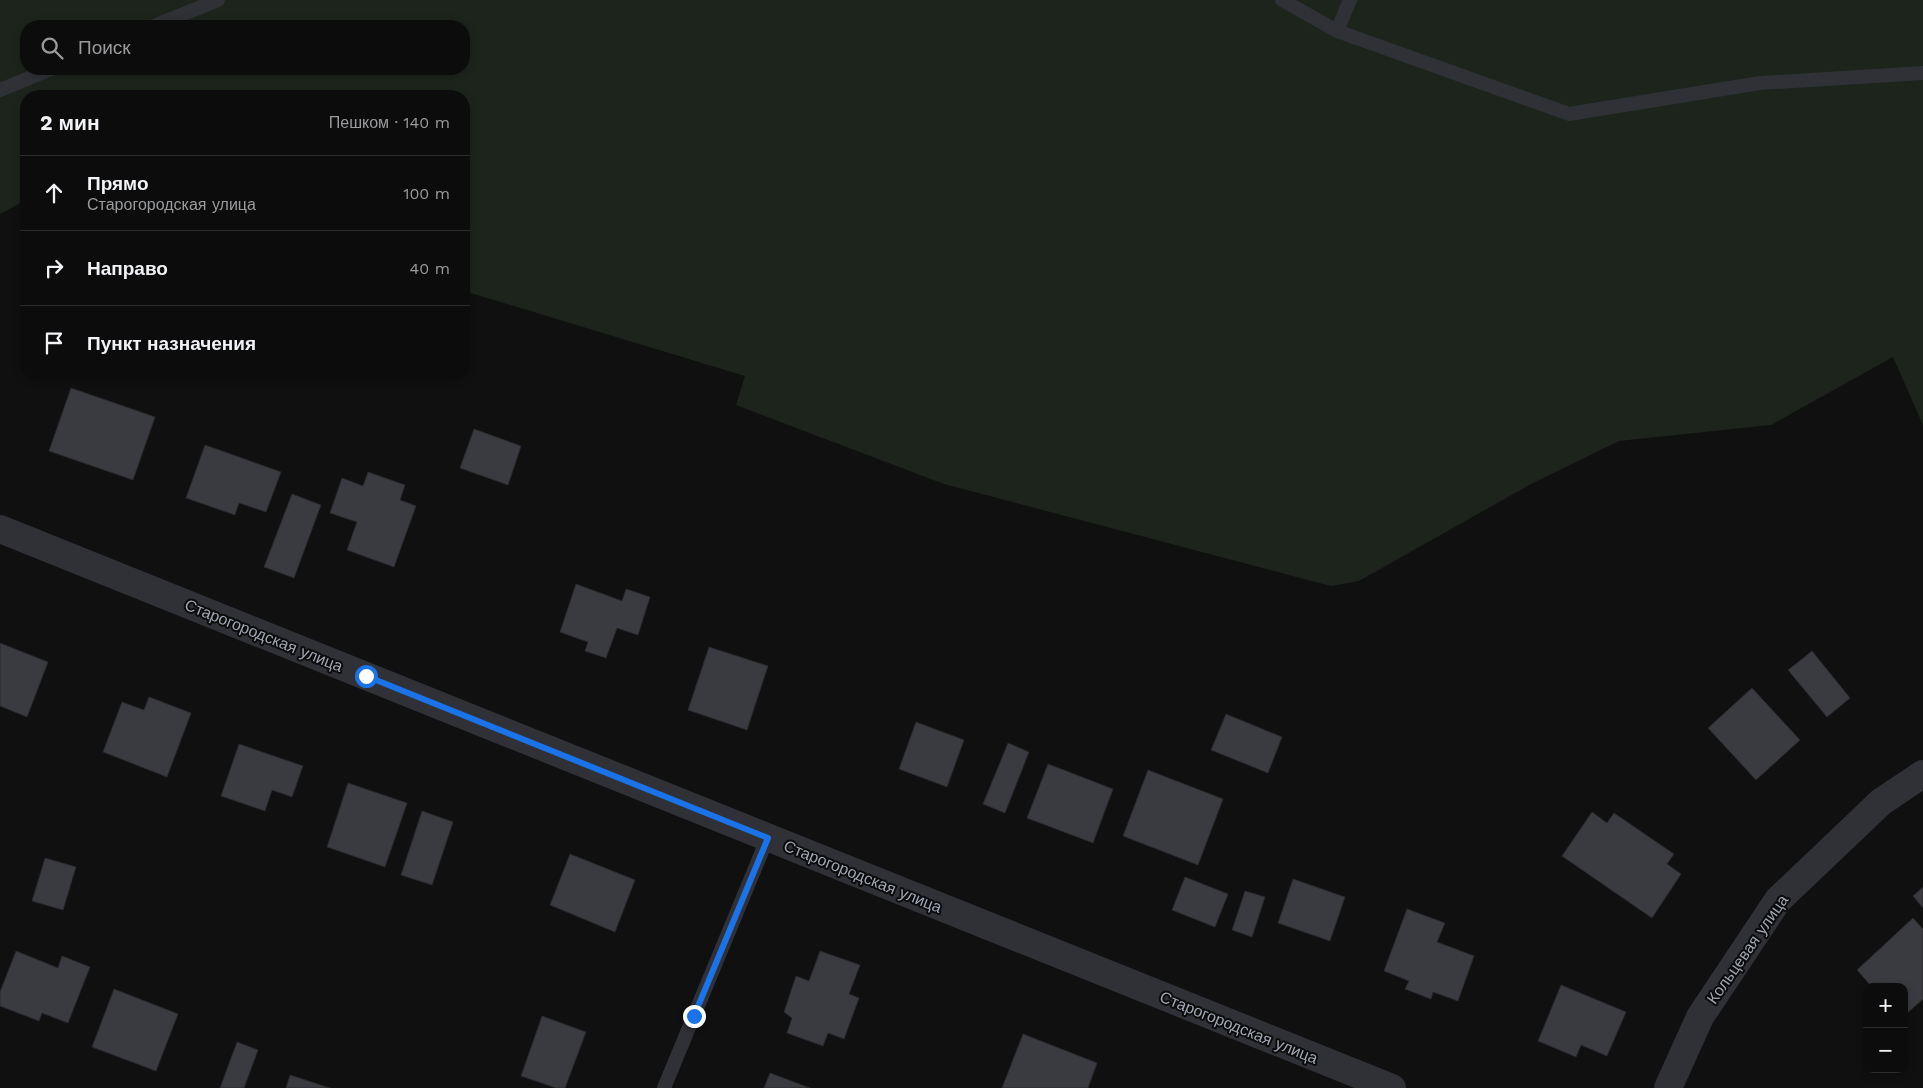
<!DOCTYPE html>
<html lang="ru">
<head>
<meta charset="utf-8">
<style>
	:root { --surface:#0c0c0d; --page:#151516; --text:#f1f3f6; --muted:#9a9b9d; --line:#2c2c2e }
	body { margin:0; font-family:"Work Sans",sans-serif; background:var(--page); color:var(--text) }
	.controls { position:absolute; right:15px; bottom:15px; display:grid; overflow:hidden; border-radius:10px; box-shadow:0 2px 8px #0003 }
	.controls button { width:45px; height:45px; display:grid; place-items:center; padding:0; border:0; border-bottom:1px solid var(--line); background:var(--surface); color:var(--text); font:25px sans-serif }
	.stop { position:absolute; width:15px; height:15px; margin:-11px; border:4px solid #1a73e8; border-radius:50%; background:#fff }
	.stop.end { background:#1a73e8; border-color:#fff; box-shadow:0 1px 5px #0008 }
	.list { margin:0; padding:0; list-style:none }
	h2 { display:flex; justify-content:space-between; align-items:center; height:65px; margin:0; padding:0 20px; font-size:21px }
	h2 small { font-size:16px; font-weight:400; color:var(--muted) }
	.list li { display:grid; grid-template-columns:32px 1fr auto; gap:15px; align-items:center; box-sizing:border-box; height:75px; padding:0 20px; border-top:1px solid var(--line) }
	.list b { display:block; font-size:19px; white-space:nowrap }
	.list p { margin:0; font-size:16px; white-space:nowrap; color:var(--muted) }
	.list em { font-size:16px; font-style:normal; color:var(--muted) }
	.icon { flex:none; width:28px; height:28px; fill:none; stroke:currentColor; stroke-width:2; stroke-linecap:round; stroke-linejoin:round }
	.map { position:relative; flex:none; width:1923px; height:1088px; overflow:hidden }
	.search { position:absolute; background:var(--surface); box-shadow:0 2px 8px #0003; left:20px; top:20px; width:450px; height:55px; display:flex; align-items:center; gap:12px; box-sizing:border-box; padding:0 18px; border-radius:20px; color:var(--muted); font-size:19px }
	.panel { position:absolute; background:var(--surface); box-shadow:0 2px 8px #0003; left:20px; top:90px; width:450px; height:290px; border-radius:20px }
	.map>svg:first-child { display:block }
	.green { fill:#1c241c; fill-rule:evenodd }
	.building { fill:#3a3b41; stroke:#29292d }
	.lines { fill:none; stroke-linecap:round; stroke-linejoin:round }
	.service { stroke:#303136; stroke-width:14 }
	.minor { stroke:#303136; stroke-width:28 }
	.route { stroke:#1a73e8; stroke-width:6 }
	.labels { text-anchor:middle; stroke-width:4; stroke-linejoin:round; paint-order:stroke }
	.street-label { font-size:16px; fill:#9fa6b3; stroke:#0b0b0c }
</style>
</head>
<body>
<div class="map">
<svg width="1923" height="1088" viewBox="0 0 1923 1088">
	<rect width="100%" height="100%" fill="#101011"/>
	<path class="green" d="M0,0H1923V425L1893,357L1771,425L1619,441L1531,484L1359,581L1331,586L944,484L736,405L745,376L464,291V96H26V200L0,214ZM26,26H464V69H26Z"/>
	<g class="building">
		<path d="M71,388L155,417L133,480L49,451Z"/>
		<path d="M474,429L521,446L508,485L460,468Z"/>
		<path d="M205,445L281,472L266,512L239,503L235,515L186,498Z"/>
		<path d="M368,472L405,485L400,500L416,506L394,567L347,550L357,522L330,513L342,478L363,486Z"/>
		<path d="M292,494L321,505L294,578L264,567Z"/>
		<path d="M576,584L622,601L626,589L650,597L638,635L617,628L606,658L585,651L588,642L560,632Z"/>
		<path d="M0,643L48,662L27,717L0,706Z"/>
		<path d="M709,647L768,666L747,730L688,710Z"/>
		<path d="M1812,651L1850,698L1827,717L1788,670Z"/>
		<path d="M1752,688L1800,740L1756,780L1708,728Z"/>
		<path d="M149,697L191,713L167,777L103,752L122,702L144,710Z"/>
		<path d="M1226,714L1282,737L1268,773L1211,750Z"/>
		<path d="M916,722L964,740L947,787L899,769Z"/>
		<path d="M1008,743L1029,752L1005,813L983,804Z"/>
		<path d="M239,744L303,766L292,797L272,790L265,811L221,796Z"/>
		<path d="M1048,764L1113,789L1093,843L1027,818Z"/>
		<path d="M1148,770L1223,799L1198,865L1123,836Z"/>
		<path d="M348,783L407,803L385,867L327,847Z"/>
		<path d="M422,811L453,822L432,885L401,875Z"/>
		<path d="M1592,812L1607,823L1614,813L1674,854L1667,864L1681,874L1652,918L1562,856Z"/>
		<path d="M570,854L635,880L615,932L550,905Z"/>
		<path d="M45,858L76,867L63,910L32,901Z"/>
		<path d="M1185,877L1228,894L1215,927L1172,910Z"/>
		<path d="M1293,879L1345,897L1330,941L1278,923Z"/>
		<path d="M1923,887V908L1913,896Z"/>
		<path d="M1245,891L1265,897L1252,937L1232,930Z"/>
		<path d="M1407,909L1445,923L1437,942L1474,956L1458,1001L1433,992L1431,999L1405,989L1409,981L1384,971Z"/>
		<path d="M1913,918L1923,929V999L1904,1016V987H1872L1857,970Z"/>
		<path d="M16,951L58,968L62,956L90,967L68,1023L42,1013L39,1021L0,1006V992Z"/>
		<path d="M820,951L860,965L849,994L859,998L844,1039L828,1033L823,1046L787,1033L792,1018L784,1012L796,976L809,981Z"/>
		<path d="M1561,985L1626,1012L1607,1056L1581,1045L1576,1057L1538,1041Z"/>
		<path d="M114,989L178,1014L156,1071L92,1047Z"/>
		<path d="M542,1016L586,1032L565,1088H556L521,1076Z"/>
		<path d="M1023,1034L1097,1063L1088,1088H1002Z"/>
		<path d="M237,1042L258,1050L244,1088H220Z"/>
		<path d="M770,1073L810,1088H764Z"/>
		<path d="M290,1075L330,1088H286Z"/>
	</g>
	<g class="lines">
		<g class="service">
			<path d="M1282,0L1337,31L1569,114L1760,83L1923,73"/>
			<path d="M154,26L218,0"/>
			<path d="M1337,31L1350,0"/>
			<path d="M0,90L51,69"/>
			<path d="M664,1088L768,837"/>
		</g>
		<g class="minor">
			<path d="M0,529L1392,1088"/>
			<path d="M1668,1088L1700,1017L1778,900L1881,802L1923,774"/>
		</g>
	</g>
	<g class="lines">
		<path class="route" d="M366,676L768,838L694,1016"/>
	</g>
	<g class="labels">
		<g class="street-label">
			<text transform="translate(264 635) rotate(22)" y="6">Старогородская улица</text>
			<text transform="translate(863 876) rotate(22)" y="6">Старогородская улица</text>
			<text transform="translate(1747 949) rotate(-55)" y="6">Кольцевая улица</text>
			<text transform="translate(1239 1027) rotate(22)" y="6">Старогородская улица</text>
		</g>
	</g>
</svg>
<div class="controls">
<button>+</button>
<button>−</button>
</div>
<div class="stop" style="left:366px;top:676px"></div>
<div class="stop end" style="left:694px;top:1016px"></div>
<div class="search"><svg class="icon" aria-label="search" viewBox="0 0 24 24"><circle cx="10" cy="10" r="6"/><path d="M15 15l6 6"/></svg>Поиск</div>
<section class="panel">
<h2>2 мин<small>Пешком · 140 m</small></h2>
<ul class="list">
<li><svg class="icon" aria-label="ahead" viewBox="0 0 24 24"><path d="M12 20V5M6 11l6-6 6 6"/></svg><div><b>Прямо</b><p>Старогородская улица</p></div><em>100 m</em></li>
<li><svg class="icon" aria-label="right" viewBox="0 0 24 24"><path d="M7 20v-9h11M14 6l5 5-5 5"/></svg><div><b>Направо</b></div><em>40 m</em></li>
<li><svg class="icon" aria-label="arrive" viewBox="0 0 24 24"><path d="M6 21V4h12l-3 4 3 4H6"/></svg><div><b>Пункт назначения</b></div></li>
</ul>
</section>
</div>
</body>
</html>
